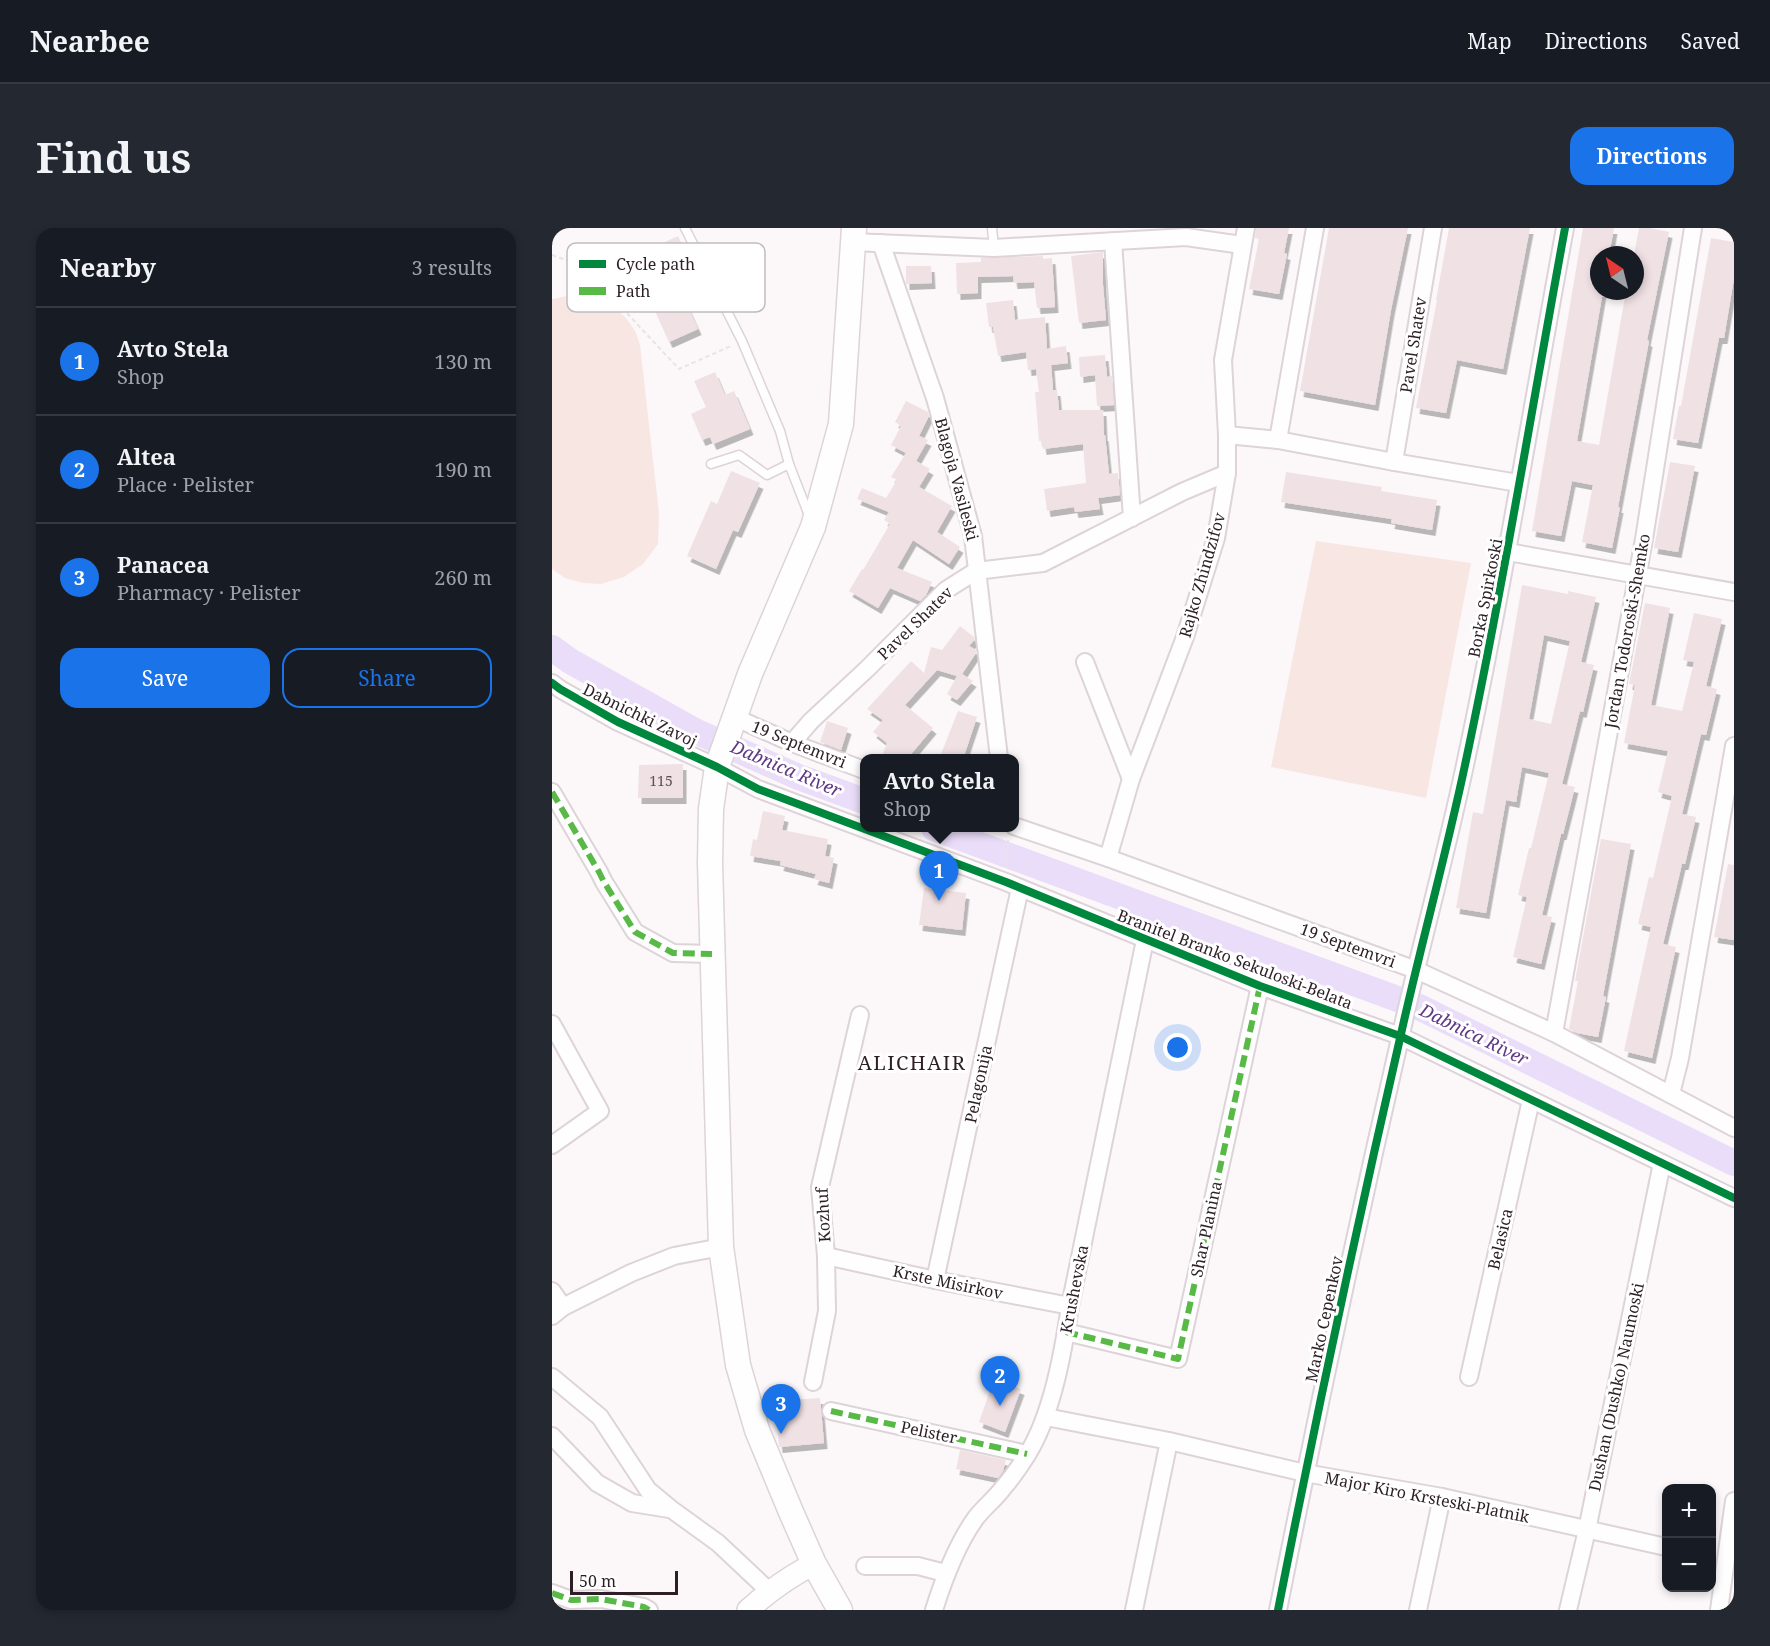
<!DOCTYPE html>
<html lang="en">
<head>
<meta charset="utf-8">
<style>
	:root { --surface:#171b24; --page:#242831; --text:#f1f3f6; --muted:#9ea1a6; --line:#363941; --accent:#1a73e8 }
	body { margin:0; font-family:"Noto Serif",serif; background:var(--page); color:var(--text) }
	.controls { position:absolute; right:18px; bottom:18px; display:grid; overflow:hidden; border-radius:12px; box-shadow:0 3px 9px #0003 }
	.controls button { width:54px; height:54px; display:grid; place-items:center; padding:0; border:0; border-bottom:2px solid var(--line); background:var(--surface); color:var(--text); font:30px sans-serif }
	.compass { position:absolute; left:1038px; top:18px; width:54px; height:54px; border-radius:50%; background:var(--surface); box-shadow:0 3px 9px #0003; rotate:325deg }
	.scale { position:absolute; left:18px; bottom:15px; width:108px; box-sizing:border-box; padding-left:6px; border:3px solid #2d1f26; border-top:0; font-size:16px; line-height:21px; white-space:nowrap; color:#2d1f26; -webkit-text-stroke:4px #fff; paint-order:stroke }
	.you { position:absolute; left:626px; top:820px; width:21px; height:21px; margin:-15px; border:4px solid #fff; border-radius:50%; background:#1a73e8; box-shadow:0 0 0 9px #1a73e833 }
	.badge { display:grid; place-items:center; width:39px; height:39px; border-radius:50%; background:var(--accent); color:#fff; font-size:20px; font-weight:700 }
	.pin { position:absolute; translate:-50% -50px; filter:drop-shadow(0 2px 3px #0008) }
	.pin::after { content:''; position:absolute; top:32px; width:21px; height:18px; background:inherit; clip-path:polygon(0 0,100% 0,50% 100%) }
	.popup { position:absolute; left:308px; top:526px; width:159px; height:78px; box-sizing:border-box; display:grid; place-content:center; border-radius:12px; background:var(--surface); filter:drop-shadow(0 2px 4px #0005); font-size:20px; white-space:nowrap; color:var(--muted) }
	.popup b { font-size:22px; color:var(--text) }
	.popup::after { content:''; position:absolute; left:50%; top:100%; margin-left:-12px; border:12px solid transparent; border-top-color:var(--surface) }
	.list { margin:0; padding:0; list-style:none }
	h2 { display:flex; justify-content:space-between; align-items:center; height:78px; margin:0; padding:0 24px; font-size:26px }
	h2 small { font-size:20px; font-weight:400; color:var(--muted) }
	.list li { display:grid; grid-template-columns:39px 1fr auto; gap:18px; align-items:center; box-sizing:border-box; height:108px; padding:0 24px; border-top:2px solid var(--line) }
	.list b { display:block; font-size:22px; white-space:nowrap }
	.list p { margin:0; font-size:20px; white-space:nowrap; color:var(--muted) }
	.list em { font-size:20px; font-style:normal; color:var(--muted) }
	.actions { display:flex; gap:12px; padding:18px 24px }
	.actions a { flex:1; padding:14px 0; border:2px solid var(--accent); border-radius:18px; text-align:center; font-size:21px; color:var(--accent) }
	.actions .main { background:var(--accent); color:#fff }
	.map { position:relative; flex:none; width:1182px; height:1382px; overflow:hidden; border-radius:18px }
	header { display:flex; align-items:center; gap:36px; box-sizing:border-box; height:84px; padding:0 30px; background:var(--surface); border-bottom:2px solid var(--line) }
	header strong { font-size:28px }
	nav { display:flex; gap:33px; margin-inline-start:auto; font-size:21px }
	.intro { display:flex; align-items:center; justify-content:space-between; box-sizing:border-box; height:144px; padding:0 36px }
	h1 { margin:0; font-size:42px }
	.button { padding:15px 27px; border-radius:18px; background:var(--accent); color:#fff; font-size:21px; font-weight:700 }
	main { display:flex; gap:36px; padding:0 36px }
	aside { flex:1; background:var(--surface); border-radius:18px; box-shadow:0 3px 9px #0003 }
	.map>svg:first-child { display:block }
	.green { fill:#f8e6e3 }
	.lines { fill:none; stroke-linecap:round; stroke-linejoin:round }
	.river { stroke:#eaddfa; stroke-width:26 }
	.building { fill:#f0e1e4; fill-rule:evenodd; filter:url(#shadow) }
	.service-casing { stroke:#ddd3d8; stroke-width:11 }
	.minor-casing { stroke:#ddd3d8; stroke-width:20 }
	.tertiary-casing { stroke:#ddd3d8; stroke-width:24 }
	.secondary-casing { stroke:#ddd3d8; stroke-width:27 }
	.path { stroke:#e6e4e5; stroke-width:2; stroke-dasharray:4.5 3; stroke-linecap:butt }
	.service { stroke:#fffefe; stroke-width:8 }
	.minor { stroke:#fffefe; stroke-width:16 }
	.tertiary { stroke:#fffefe; stroke-width:21 }
	.secondary { stroke:#fffefe; stroke-width:24 }
	.quiet { stroke:#58b947; stroke-width:6; stroke-dasharray:12 6; stroke-linecap:butt }
	.cycleway-casing { stroke:#fff; stroke-width:11 }
	.cycleway { stroke:#00873e; stroke-width:8 }
	.labels { text-anchor:middle; stroke-width:6; stroke-linejoin:round; paint-order:stroke }
	.number-label { font-size:14px; fill:#5e5056 }
	.street-label { font-size:16px; fill:#2d1f26; stroke:#fff }
	.water-label { font-size:18px; font-style:italic; fill:#603a85; stroke:#fff }
	.quarter-label { font-size:20px; letter-spacing:1.5px; fill:#2d1f26; stroke:#fff }
	.key { fill:#fff; stroke:#c0bcbe; stroke-width:1.5 }
	.key-label { font-size:16px; fill:#2d1f26 }
</style>
</head>
<body>
<header>
<strong>Nearbee</strong>
<nav><a>Map</a><a>Directions</a><a>Saved</a></nav>
</header>
<div class="intro"><h1>Find us</h1><a class="button">Directions</a></div>
<main>
<aside>
<h2>Nearby<small>3 results</small></h2>
<ul class="list">
<li><span class="badge">1</span><div><b>Avto Stela</b><p>Shop</p></div><em>130 m</em></li>
<li><span class="badge">2</span><div><b>Altea</b><p>Place · Pelister</p></div><em>190 m</em></li>
<li><span class="badge">3</span><div><b>Panacea</b><p>Pharmacy · Pelister</p></div><em>260 m</em></li>
</ul>
<div class="actions"><a class="main">Save</a><a>Share</a></div>
</aside>
<div class="map">
<svg width="1182" height="1382" viewBox="0 0 1182 1382">
	<defs>
		<filter id="shadow"><feDropShadow dx="3.5" dy="6" stdDeviation="0" flood-color="#0004"/></filter>
	</defs>
	<rect width="100%" height="100%" fill="#fcf8fa"/>
	<g class="green">
		<path d="M21,67C44,70 69,78 81,100C85,105 86,112 88,117L107,285L106,316L91,336L72,349L49,356L31,355L13,350L0,341V71Z"/>
		<path d="M764,313L919,335L874,570L719,539Z"/>
	</g>
	<g class="lines">
		<g class="river">
			<path d="M0,420L18,433L143,503L244,548L312,573"/>
			<path d="M382,600L867,779L1182,935"/>
		</g>
	</g>
	<g class="building">
		<path d="M704,0H737L732,25L735,26L727,66L697,61L707,11L703,10Z"/>
		<path d="M777,0H856L839,82L823,177L748,163Z"/>
		<path d="M897,0H978L951,141L905,132L894,185L864,180L885,72H884Z"/>
		<path d="M1031,0H1062L1057,27H1047V63H1051L1025,213L1047,217L1074,63H1083V21L1087,0H1098L1117,4L1095,112L1097,113L1066,279H1068L1060,320L1030,314L1041,257L1020,253L1009,308L980,303Z"/>
		<path d="M126,8L144,46L125,55L146,101L117,114L79,30Z"/>
		<path d="M1159,10L1182,14V50L1172,110H1167L1146,215L1121,211L1127,178H1129Z"/>
		<path d="M551,24V57L554,92L527,95L519,28Z"/>
		<path d="M491,28V31L500,30L503,79L485,80L482,54L462,55L461,48L426,49V65L405,66L404,35L429,34V30Z"/>
		<path d="M354,38H379L380,55L354,56Z"/>
		<path d="M461,72L463,92L493,89L495,121L514,118L516,135L499,137L501,162H505L507,182H551L552,207H553L557,246L566,245L568,267L546,270L548,281L523,284L522,279L495,283L492,261L534,255L531,216L491,221L490,213H487L483,164H487L484,141L476,142L474,124L446,128L441,99H437L434,75Z"/>
		<path d="M553,127L555,149L560,148L562,177L545,178L543,147L528,149L527,129Z"/>
		<path d="M163,144L173,167L182,163L198,201L161,216L158,209L150,212L139,186L154,179L142,153Z"/>
		<path d="M354,173L376,184L377,188L367,208L376,212L364,233L378,241L367,259L400,278L385,304L408,319L397,336L361,312L345,340L380,354L374,367L368,373L338,360L326,380L297,363L310,341L311,342L338,296L332,292L337,284L305,271L310,260L334,270L345,252L339,249L354,225L339,217L349,198L343,194Z"/>
		<path d="M1118,234L1143,238L1126,324L1102,320Z"/>
		<path d="M179,243L208,255L186,304L181,302L164,341L135,328L159,273L165,276Z"/>
		<path d="M734,244L830,259L829,263L885,272L880,302L839,295L840,291L729,274Z"/>
		<path d="M970,357L1016,366V363L1044,369L1029,434L1042,437L1031,484L1028,483L1010,556L1023,559L1011,606H1009L990,687L1000,689L989,736L961,729L975,669L966,667L977,620H979L997,545L970,539L964,574L954,572L934,685L904,680L921,584L931,586ZM992,407L1018,413L999,496L977,491Z"/>
		<path d="M1093,375L1118,380L1099,477L1130,483L1142,434L1131,432L1142,385L1170,391L1154,458L1165,461L1154,507L1149,506L1130,586L1144,589L1133,636H1130L1111,716L1124,719L1100,830L1072,823L1099,699L1086,696L1097,649L1101,650L1120,568L1106,564L1116,523L1072,515L1083,457L1077,456Z"/>
		<path d="M408,398L422,409L423,411L417,418L424,422V425L410,446L421,453L405,472L395,466L405,448L385,442L353,477L381,500L355,531H329L335,515L321,504L331,492L315,481L359,433L372,445L379,419L390,422Z"/>
		<path d="M406,483L425,489L411,531H387Z"/>
		<path d="M275,493L296,500L289,522L268,514Z"/>
		<path d="M131,536V570H86L87,537Z"/>
		<path d="M211,583L233,588L230,602L276,611L273,628L282,630L277,655L262,651L264,646L228,637L229,633L198,628L201,611L205,612Z"/>
		<path d="M1049,611L1079,616L1051,768L1054,769L1046,809L1025,805L1017,801L1026,753H1023Z"/>
		<path d="M1176,636L1182,637V712L1162,709Z"/>
		<path d="M372,660L414,665L410,702L367,697Z"/>
		<path d="M442,1151L469,1161L453,1204L427,1194Z"/>
		<path d="M268,1170L272,1215L227,1219L223,1173Z"/>
		<path d="M408,1222L454,1232L451,1243L446,1250L404,1241Z"/>
	</g>
	<g class="lines">
		<g class="service-casing">
			<g id="service">
				<path d="M133,0L190,113L228,203L237,236L258,290"/>
				<path d="M440,0L442,20"/>
				<path d="M159,236L187,227L215,247L237,236"/>
			</g>
		</g>
		<g class="minor-casing">
			<g id="minor">
				<path d="M561,13L580,290"/>
				<path d="M300,14L442,20L634,9L690,17"/>
				<path d="M329,15L383,170L421,308L447,530"/>
				<path d="M675,207L726,212L842,234L966,255"/>
				<path d="M726,212L763,0"/>
				<path d="M842,234L881,0"/>
				<path d="M956,324L1182,364"/>
				<path d="M533,434L579,551"/>
				<path d="M0,455L8,461L66,494L165,539L206,561L454,654L708,758L848,808L1182,970"/>
				<path d="M182,489L240,515L312,542"/>
				<path d="M240,515L259,493L315,441L394,362L424,343L491,335L630,264L675,245"/>
				<path d="M0,564L47,644L52,654L83,704L121,725L160,726"/>
				<path d="M462,598L556,630L864,742L1002,805L1182,900"/>
				<path d="M556,630L579,551L633,409L664,310L675,245V207L671,132L694,0"/>
				<path d="M0,796L48,883L0,917"/>
				<path d="M1002,805L1092,311L1141,0"/>
				<path d="M1119,866L1128,830L1182,518"/>
				<path d="M274,1028L383,1052L518,1078"/>
				<path d="M383,1052L468,660"/>
				<path d="M0,1063L11,1079"/>
				<path d="M0,1088L11,1079L79,1045L122,1028L169,1019"/>
				<path d="M514,1104L626,1131L708,758"/>
				<path d="M0,1149L48,1189L96,1262L119,1281L166,1315L217,1363"/>
				<path d="M917,1149L979,872"/>
				<path d="M261,1154L275,1083L274,1028L268,959L308,787"/>
				<path d="M279,1183L475,1226"/>
				<path d="M494,1189L617,1213L753,1245L890,1269L1114,1319"/>
				<path d="M0,1208L45,1255L80,1275L117,1281"/>
				<path d="M313,1338H366L393,1345"/>
				<path d="M0,1365L19,1372L49,1371L92,1379L97,1382"/>
				<path d="M382,1382C392,1350 404,1318 423,1291C431,1280 443,1271 451,1260C460,1250 468,1238 475,1227C500,1187 511,1125 518,1078L593,712"/>
				<path d="M582,1382L617,1213"/>
				<path d="M726,1382C764,1189 805,997 849,806C869,716 894,627 913,537C951,359 980,179 1013,0"/>
				<path d="M866,1382L890,1269"/>
				<path d="M1016,1382L1035,1302L1110,935"/>
				<path d="M1167,1382L1182,1273"/>
			</g>
		</g>
		<g class="tertiary-casing">
			<path id="tertiary" d="M196,1382C217,1363 236,1349 262,1336"/>
		</g>
		<g class="secondary-casing">
			<path id="secondary" d="M288,1382L262,1336L239,1284L205,1202L186,1137L169,1019L158,635L159,581L165,539L198,446L261,299L289,196L302,0"/>
		</g>
		<g class="path">
			<path d="M0,27L31,38L127,141L179,118"/>
			<path d="M215,549L231,527"/>
			<path d="M455,637L456,612"/>
		</g>
		<use href="#service" class="service"/>
		<use href="#minor" class="minor"/>
		<use href="#tertiary" class="tertiary"/>
		<use href="#secondary" class="secondary"/>
		<g class="quiet">
			<path d="M0,564L47,644L52,654L83,704L121,725L160,726"/>
			<path d="M514,1104L626,1131L708,758"/>
			<path d="M279,1183L475,1226"/>
			<path d="M0,1365L19,1372L49,1371L92,1379L97,1382"/>
		</g>
		<g class="cycleway-casing">
			<g id="cycleway">
				<path d="M0,455L8,461L66,494L165,539L206,561L454,654L708,758L848,808L1182,970"/>
				<path d="M726,1382C764,1189 805,997 849,806C869,716 894,627 913,537C951,359 980,179 1013,0"/>
			</g>
		</g>
		<use href="#cycleway" class="cycleway"/>
	</g>
	<g class="labels">
		<g class="number-label">
			<text x="109" y="558">115</text>
		</g>
		<g class="street-label">
			<text transform="translate(861 117) rotate(-81)" y="6">Pavel Shatev</text>
			<text transform="translate(405 251) rotate(75)" y="6">Blagoja Vasileski</text>
			<text transform="translate(650 347) rotate(-74)" y="6">Rajko Zhindzifov</text>
			<text transform="translate(933 370) rotate(-79)" y="6">Borka Spirkoski</text>
			<text transform="translate(363 395) rotate(-44)" y="6">Pavel Shatev</text>
			<text transform="translate(1075 403) rotate(-80)" y="6">Jordan Todoroski-Shemko</text>
			<text transform="translate(88 487) rotate(26)" y="6">Dabnichki Zavoj</text>
			<text transform="translate(247 516) rotate(22)" y="6">19 Septemvri</text>
			<text transform="translate(796 717) rotate(20)" y="6">19 Septemvri</text>
			<text transform="translate(683 731) rotate(21)" y="6">Branitel Branko Sekuloski-Belata</text>
			<text transform="translate(426 856) rotate(-78)" y="6">Pelagonija</text>
			<text transform="translate(271 987) rotate(-93)" y="6">Kozhuf</text>
			<text transform="translate(654 1001) rotate(-78)" y="6">Shar Planina</text>
			<text transform="translate(948 1011) rotate(-77)" y="6">Belasica</text>
			<text transform="translate(396 1054) rotate(12)" y="6">Krste Misirkov</text>
			<text transform="translate(522 1061) rotate(-79)" y="6">Krushevska</text>
			<text transform="translate(772 1091) rotate(-78)" y="6">Marko Cepenkov</text>
			<text transform="translate(1064 1159) rotate(-78)" y="6">Dushan (Dushko) Naumoski</text>
			<text transform="translate(377 1204) rotate(12)" y="6">Pelister</text>
			<text transform="translate(875 1269) rotate(11)" y="6">Major Kiro Krsteski-Platnik</text>
		</g>
		<g class="water-label">
			<text transform="translate(234 541) rotate(23)" y="6">Dabnica River</text>
			<text transform="translate(922 807) rotate(26)" y="6">Dabnica River</text>
		</g>
		<g class="quarter-label">
			<text x="360" y="842">ALICHAIR</text>
		</g>
	</g>
	<rect x="15" y="15" width="198" height="69" rx="9" class="key"/>
	<rect x="27" y="32" width="27" height="8" fill="#00873e"/>
	<rect x="27" y="59" width="27" height="8" fill="#58b947"/>
	<g class="key-label">
		<text x="64" y="42">Cycle path</text>
		<text x="64" y="69">Path</text>
	</g>
</svg>
<div class="controls">
<button>+</button>
<button>−</button>
</div>
<svg class="compass" viewBox="-18 -18 36 36"><path d="M0-13l5 13h-10z" fill="#e53935"/><path d="M0 13l5-13h-10z" fill="#9ea1a6"/></svg>
<div class="scale">50 m</div>
<div class="you"></div>
<div class="pin badge" style="left:387px;top:673px">1</div>
<div class="popup"><b>Avto Stela</b>Shop</div>
<div class="pin badge" style="left:448px;top:1178px">2</div>
<div class="pin badge" style="left:229px;top:1206px">3</div>
</div>
</main>
</body>
</html>
